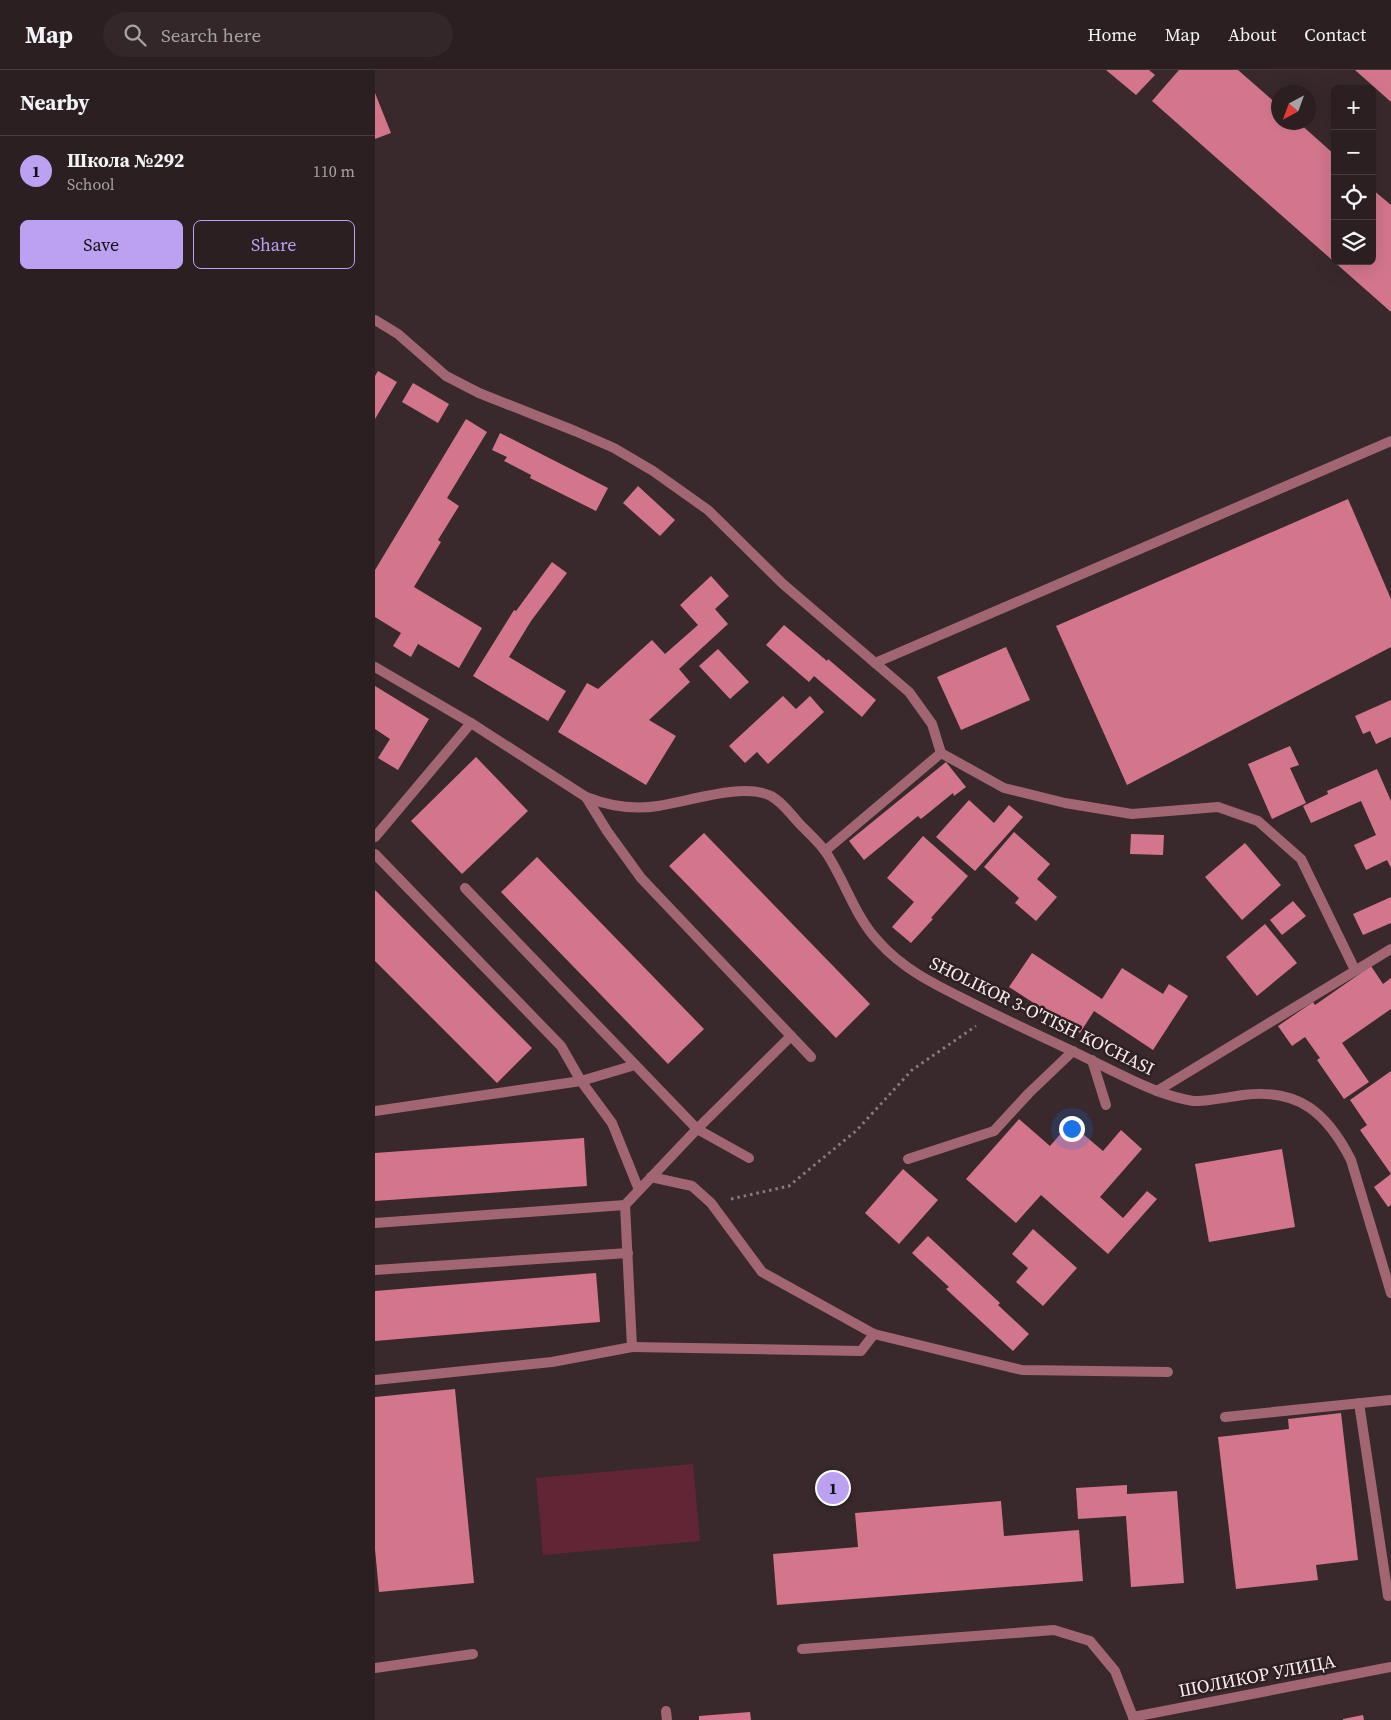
<!DOCTYPE html>
<html lang="en">
<head>
<meta charset="utf-8">
<style>
	:root { --surface:#2b1f21; --page:#33272a; --text:#f1f3f6; --muted:#a6a2a5; --line:#473d3f; --accent:#bca0f2 }
	body { margin:0; font-family:"Source Serif 4",serif; background:var(--page); color:var(--text) }
	.controls { position:absolute; right:15px; top:15px; display:grid; overflow:hidden; border-radius:8px; box-shadow:0 5px 20px #0002 }
	.controls button { width:45px; height:45px; display:grid; place-items:center; padding:0; border:0; border-bottom:1px solid var(--line); background:var(--surface); color:var(--text); font:25px sans-serif }
	.compass { position:absolute; left:896px; top:15px; width:45px; height:45px; border-radius:50%; background:var(--surface); box-shadow:0 5px 20px #0002; rotate:221deg }
	.you { position:absolute; left:696px; top:1058px; width:18px; height:18px; margin:-12px; border:4px solid #fff; border-radius:50%; background:#1a73e8; box-shadow:0 0 0 8px #1a73e833 }
	.badge { display:grid; place-items:center; width:32px; height:32px; border-radius:50%; background:var(--accent); color:#111; font-size:16px; font-weight:700 }
	.pin { position:absolute; translate:-50% -50%; border:2px solid #fff; box-shadow:0 1px 5px #0006 }
	.list { margin:0; padding:0; list-style:none }
	h2 { display:flex; justify-content:space-between; align-items:center; height:65px; margin:0; padding:0 20px; font-size:21px }
	h2 small { font-size:16px; font-weight:400; color:var(--muted) }
	.list li { display:grid; grid-template-columns:32px 1fr auto; gap:15px; align-items:center; box-sizing:border-box; height:70px; padding:0 20px; border-top:1px solid var(--line) }
	.list b { display:block; font-size:19px; white-space:nowrap }
	.list p { margin:0; font-size:16px; white-space:nowrap; color:var(--muted) }
	.list em { font-size:16px; font-style:normal; color:var(--muted) }
	.actions { display:flex; gap:10px; padding:15px 20px }
	.actions a { flex:1; padding:11px 0; border:1px solid var(--accent); border-radius:8px; text-align:center; font-size:18px; color:var(--accent) }
	.actions .main { background:var(--accent); color:#111 }
	.icon { flex:none; width:28px; height:28px; fill:none; stroke:currentColor; stroke-width:2; stroke-linecap:round; stroke-linejoin:round }
	.map { position:relative; flex:none; width:1016px; height:1650px; overflow:hidden }
	header { display:flex; align-items:center; gap:30px; box-sizing:border-box; height:70px; padding:0 25px; background:var(--surface); border-bottom:1px solid var(--line) }
	header strong { font-size:24px }
	nav { display:flex; gap:28px; margin-inline-start:auto; font-size:18px }
	.search { width:350px; height:45px; background:var(--page); display:flex; align-items:center; gap:12px; box-sizing:border-box; padding:0 18px; border-radius:28px; color:var(--muted); font-size:19px }
	main { display:flex }
	aside { flex:1; background:var(--surface) }
	.map>svg:first-child { display:block }
	.green { fill:#622536 }
	.building { fill:#d3768c }
	.lines { fill:none; stroke-linecap:round; stroke-linejoin:round }
	.path { stroke:#887a7d; stroke-width:3; stroke-dasharray:2.5 4; stroke-linecap:butt }
	.service { stroke:#a26572; stroke-width:10 }
	.minor { stroke:#a26572; stroke-width:10 }
	.labels { text-anchor:middle; stroke-width:5; stroke-linejoin:round; paint-order:stroke }
	.street-label { font-size:18px; fill:#f8edef; stroke:#2e2023 }
</style>
</head>
<body>
<header>
<strong>Map</strong>
<div class="search"><svg class="icon" aria-label="search" viewBox="0 0 24 24"><circle cx="10" cy="10" r="6"/><path d="M15 15l6 6"/></svg>Search here</div>
<nav><a>Home</a><a>Map</a><a>About</a><a>Contact</a></nav>
</header>
<main>
<aside>
<h2>Nearby<small></small></h2>
<ul class="list">
<li><span class="badge">1</span><div><b>Школа №292</b><p>School</p></div><em>110 m</em></li>
</ul>
<div class="actions"><a class="main">Save</a><a>Share</a></div>
</aside>
<div class="map">
<svg width="1016" height="1650" viewBox="0 0 1016 1650">
	<rect width="100%" height="100%" fill="#39292c"/>
	<path class="green" d="M318,1394L325,1471L168,1485L161,1408Z"/>
	<g class="building">
		<path d="M731,0H774L780,5L761,25Z"/>
		<path d="M804,0H863L904,36V52H923L960,85V191H997V119L1016,135V242L777,31Z"/>
		<path d="M980,0H1016V32Z"/>
		<path d="M0,23L16,63L0,69Z"/>
		<path d="M3,301L22,312L0,349V306Z"/>
		<path d="M38,313L74,334L63,353L27,332Z"/>
		<path d="M91,349L112,362L72,428L84,436L63,470L66,472L39,517L107,558L84,598L43,574L36,587L18,576L26,563L0,547V500Z"/>
		<path d="M125,363L233,418L221,441L155,408L156,405L129,391L132,387L117,380Z"/>
		<path d="M263,416L300,450L285,466L248,433Z"/>
		<path d="M973,429L1016,529V577L752,715L681,556Z"/>
		<path d="M177,492L192,503L156,551L134,587L191,621L173,651L98,606L139,540L141,541Z"/>
		<path d="M336,506L354,526L340,539L353,554L304,599L315,612L274,650L301,666L271,715L183,662L212,613L223,619L277,570L290,584L323,555L305,535Z"/>
		<path d="M409,555L452,591L453,589L501,630L487,647L439,606L434,612L391,575Z"/>
		<path d="M631,577L655,630L586,660L562,607Z"/>
		<path d="M343,579L374,612L355,629L324,596Z"/>
		<path d="M0,616L54,649L23,700L3,688L15,669L0,659Z"/>
		<path d="M408,626L421,639L435,626L449,642L393,694L382,682L370,693L354,676Z"/>
		<path d="M1016,630V667L1001,674L995,661L988,664L980,646Z"/>
		<path d="M915,676L924,695L915,698L931,733L897,749L873,694Z"/>
		<path d="M101,687L153,741L87,804L36,751Z"/>
		<path d="M571,692L591,717L579,726L578,723L546,749L543,746L489,790L474,771Z"/>
		<path d="M1002,699L1016,731V798L1012,790L991,800L979,775L1001,765L986,731L936,753L928,736L953,724L952,721Z"/>
		<path d="M594,730L619,753L634,735L648,747L600,801L561,767Z"/>
		<path d="M639,762L675,794L662,809L682,827L661,851L640,833L644,828L609,797Z"/>
		<path d="M329,763L495,934L461,968L294,796Z"/>
		<path d="M756,764L789,765L788,785L755,784Z"/>
		<path d="M548,766L593,806L556,848L558,849L536,873L517,857L539,832L512,808Z"/>
		<path d="M870,773L906,815L867,850L830,807Z"/>
		<path d="M162,787L329,959L293,994L126,822Z"/>
		<path d="M0,820L157,978L122,1013L0,891Z"/>
		<path d="M1016,827V853L988,865L978,844Z"/>
		<path d="M918,831L931,846L907,865L895,850Z"/>
		<path d="M890,854L922,893L882,926L851,887Z"/>
		<path d="M657,883L727,929L747,898L788,924L794,914L813,926L778,980L719,941L705,963L634,917Z"/>
		<path d="M996,896L1008,914L1016,908V939L967,973L994,1012L969,1029L942,990L945,988L930,967L917,976L903,956L938,932L940,935Z"/>
		<path d="M1016,1001V1104L985,1060L992,1055L975,1030Z"/>
		<path d="M644,1049L675,1076L695,1053L728,1081L746,1060L767,1079L725,1127L748,1148L772,1121L782,1129L733,1184L666,1125L641,1153L591,1109Z"/>
		<path d="M209,1068L212,1116L0,1131V1083Z"/>
		<path d="M907,1079L920,1157L834,1172L820,1094Z"/>
		<path d="M528,1099L563,1130L524,1174L490,1143Z"/>
		<path d="M1016,1104V1135L1013,1137L999,1117Z"/>
		<path d="M658,1159L702,1198L668,1236L641,1212L653,1198L637,1184Z"/>
		<path d="M553,1166L625,1233L623,1235L654,1264L638,1281L571,1219L574,1217L537,1183Z"/>
		<path d="M221,1203L225,1252L0,1271V1221Z"/>
		<path d="M80,1319L99,1513L4,1522L0,1479V1327Z"/>
		<path d="M966,1343L983,1490L941,1495L943,1510L861,1519L843,1367L914,1359L913,1349Z"/>
		<path d="M752,1415V1424L802,1421L809,1513L756,1517L751,1446L703,1449L701,1418Z"/>
		<path d="M626,1431L629,1466L704,1460L708,1511L402,1535L398,1484L483,1477L480,1443Z"/>
		<path d="M375,1642L376,1650H324V1646Z"/>
		<path d="M988,1645L989,1650H968V1649Z"/>
	</g>
	<g class="lines">
		<path class="path" d="M356,1129L414,1116L482,1060L537,1000L601,956"/>
		<g class="service">
			<path d="M0,250L23,264L71,306L104,323L200,361L239,378L278,401L333,440L408,514L534,622L557,654L566,683"/>
			<path d="M500,593L1016,371"/>
			<path d="M211,727L232,761L266,808L436,987"/>
			<path d="M0,767L96,653"/>
			<path d="M450,781L566,683L629,718L690,733L757,744L843,737L883,751L926,789L980,900"/>
			<path d="M0,784L186,976L206,1011L260,995"/>
			<path d="M90,818L322,1059L416,966"/>
			<path d="M717,990L731,1035"/>
			<path d="M0,1041L206,1011L237,1053L264,1120"/>
			<path d="M533,1089L619,1061L654,1023L698,981"/>
			<path d="M276,1107L317,1116L336,1133L387,1202L499,1264L647,1300L793,1302"/>
			<path d="M0,1153L250,1135"/>
			<path d="M0,1200L253,1183"/>
			<path d="M257,1277L486,1281L499,1264"/>
			<path d="M0,1310L177,1292L257,1277L250,1135L322,1059L374,1088"/>
			<path d="M984,1333L1013,1526"/>
			<path d="M850,1347L1016,1330"/>
			<path d="M427,1579L679,1560L715,1571L740,1601L758,1647"/>
			<path d="M0,1598L98,1584"/>
			<path d="M291,1641L292,1650"/>
		</g>
		<g class="minor">
			<path d="M0,597L96,653L211,727C234,736 258,740 283,736C313,732 368,712 396,726C407,732 414,742 422,751C431,761 442,770 450,781C470,810 479,846 504,872C527,898 557,913 587,928C622,946 659,963 695,980C723,993 753,1010 782,1021C793,1025 806,1029 818,1031C830,1032 854,1027 868,1025C924,1018 952,1043 976,1090L1016,1223"/>
			<path d="M782,1021L1016,879"/>
			<path d="M759,1650L758,1647L1016,1597"/>
		</g>
	</g>
	<g class="labels">
		<g class="street-label">
			<text transform="translate(667 946) rotate(26)" y="6">SHOLIKOR 3-O'TISH KO'CHASI</text>
			<text transform="translate(882 1606) rotate(-11)" y="6">ШОЛИКОР УЛИЦА</text>
		</g>
	</g>
</svg>
<div class="controls">
<button>+</button>
<button>−</button>
<button><svg class="icon" aria-label="locate" viewBox="0 0 24 24"><circle cx="12" cy="12" r="6"/><path d="M12 2v4M12 18v4M2 12h4M18 12h4"/></svg></button>
<button><svg class="icon" aria-label="layers" viewBox="0 0 24 24"><path d="M12 4l9 5-9 5-9-5zM3 14l9 5 9-5"/></svg></button>
</div>
<svg class="compass" viewBox="-18 -18 36 36"><path d="M0-13l5 13h-10z" fill="#e53935"/><path d="M0 13l5-13h-10z" fill="#a6a2a5"/></svg>
<div class="you"></div>
<div class="pin badge" style="left:458px;top:1418px">1</div>
</div>
</main>
</body>
</html>
